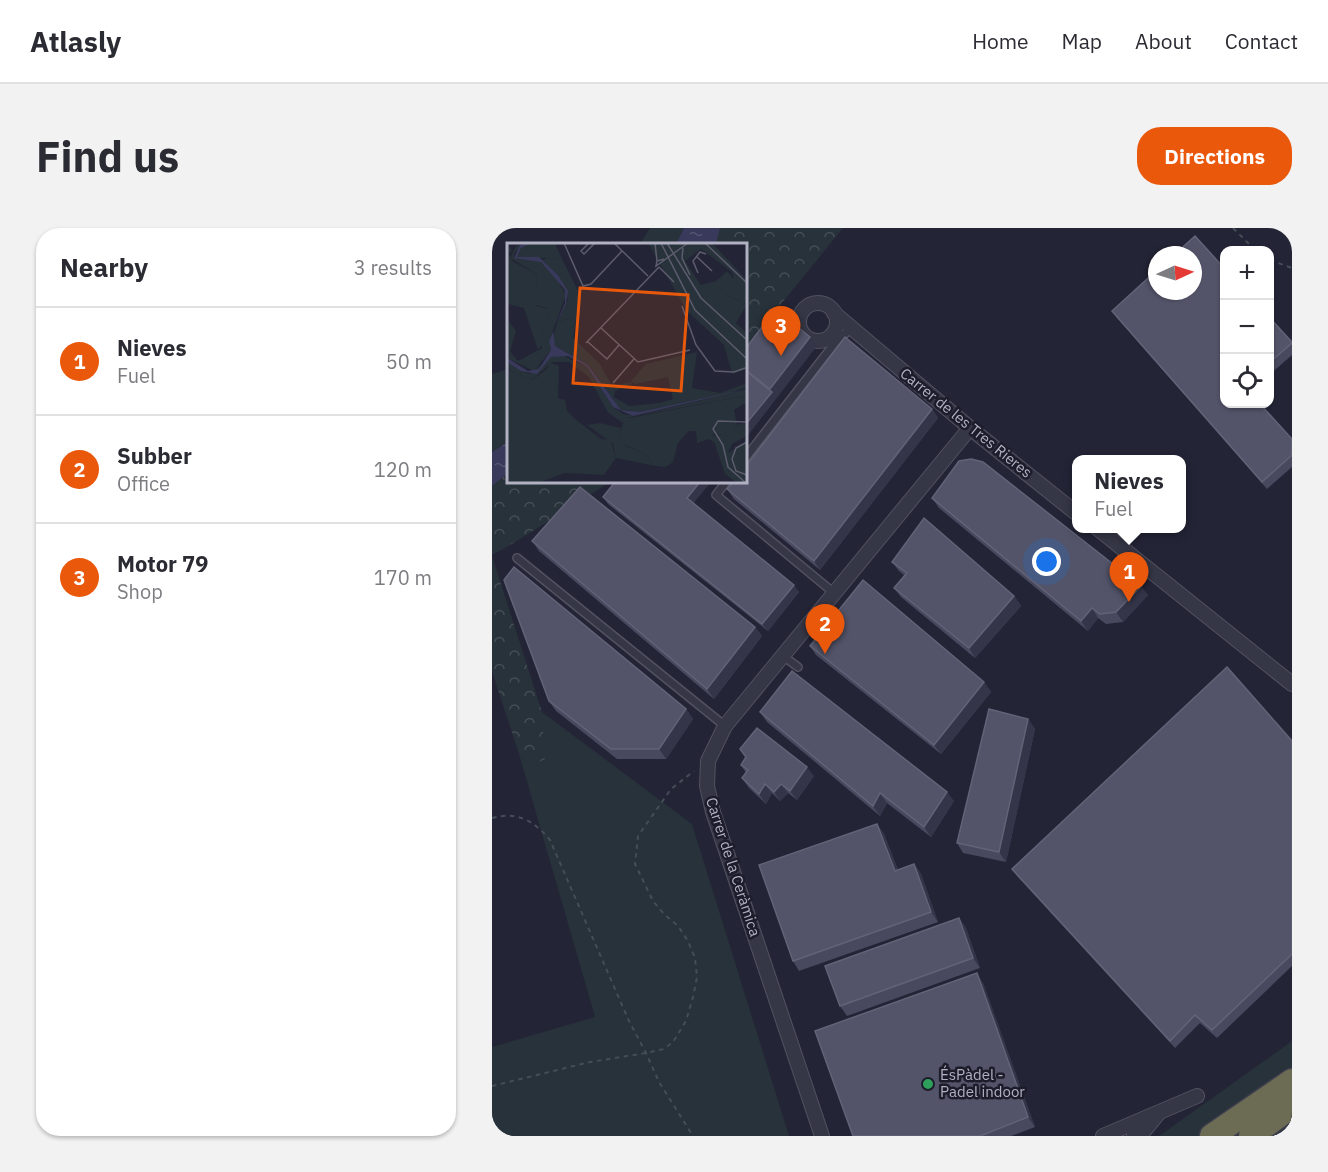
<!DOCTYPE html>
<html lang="en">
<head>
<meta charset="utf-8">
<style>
	:root { --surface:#fff; --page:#f2f2f3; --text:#2b2b33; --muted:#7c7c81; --line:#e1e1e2; --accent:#ea580c }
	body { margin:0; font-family:"IBM Plex Sans",sans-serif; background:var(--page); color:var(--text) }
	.controls { position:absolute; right:18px; top:18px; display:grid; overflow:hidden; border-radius:12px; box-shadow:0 2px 4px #0004 }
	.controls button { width:54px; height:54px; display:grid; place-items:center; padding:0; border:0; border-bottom:2px solid var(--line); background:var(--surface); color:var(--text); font:30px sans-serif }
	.compass { position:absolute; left:656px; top:18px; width:54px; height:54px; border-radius:50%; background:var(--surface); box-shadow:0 2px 4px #0004; rotate:86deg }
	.you { position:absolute; left:555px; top:334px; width:21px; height:21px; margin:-15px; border:4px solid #fff; border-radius:50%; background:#1a73e8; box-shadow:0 0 0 9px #1a73e833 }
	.badge { display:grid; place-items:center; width:39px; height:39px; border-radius:50%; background:var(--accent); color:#fff; font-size:20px; font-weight:700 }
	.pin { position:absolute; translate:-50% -50px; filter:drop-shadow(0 2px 3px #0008) }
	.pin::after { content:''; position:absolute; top:32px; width:21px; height:18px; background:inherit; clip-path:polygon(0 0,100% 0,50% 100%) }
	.popup { position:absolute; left:580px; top:227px; width:114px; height:78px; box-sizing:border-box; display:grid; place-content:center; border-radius:12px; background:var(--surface); filter:drop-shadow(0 2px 4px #0005); font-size:20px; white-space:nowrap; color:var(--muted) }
	.popup b { font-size:22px; color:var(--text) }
	.popup::after { content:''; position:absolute; left:50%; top:100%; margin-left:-12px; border:12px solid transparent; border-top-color:var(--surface) }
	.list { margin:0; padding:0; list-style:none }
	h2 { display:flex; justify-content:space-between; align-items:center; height:78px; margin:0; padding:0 24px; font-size:26px }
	h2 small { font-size:20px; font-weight:400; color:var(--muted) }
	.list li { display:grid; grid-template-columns:39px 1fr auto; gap:18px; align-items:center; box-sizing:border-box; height:108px; padding:0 24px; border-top:2px solid var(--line) }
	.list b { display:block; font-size:22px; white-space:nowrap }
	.list p { margin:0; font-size:20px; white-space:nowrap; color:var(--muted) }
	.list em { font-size:20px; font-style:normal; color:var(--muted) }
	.icon { flex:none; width:33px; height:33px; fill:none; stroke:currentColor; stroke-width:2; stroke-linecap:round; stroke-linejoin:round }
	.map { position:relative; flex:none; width:800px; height:908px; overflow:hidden; border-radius:24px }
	header { display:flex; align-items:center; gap:36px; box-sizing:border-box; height:84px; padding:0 30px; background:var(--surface); border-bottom:2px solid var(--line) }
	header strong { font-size:28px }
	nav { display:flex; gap:33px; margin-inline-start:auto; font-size:21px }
	.intro { display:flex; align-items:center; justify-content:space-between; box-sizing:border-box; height:144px; padding:0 36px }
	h1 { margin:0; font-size:42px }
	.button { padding:15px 27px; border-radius:24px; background:var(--accent); color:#fff; font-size:21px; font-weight:700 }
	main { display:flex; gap:36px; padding:0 36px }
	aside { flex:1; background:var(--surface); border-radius:24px; box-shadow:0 2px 4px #0004 }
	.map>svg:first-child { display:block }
	.grass { fill:#28323a }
	.forest { fill:url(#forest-crowns) }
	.water { fill:url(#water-ripples) }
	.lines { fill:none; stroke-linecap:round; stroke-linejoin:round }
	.lane-casing { stroke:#515161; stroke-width:10 }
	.street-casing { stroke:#515161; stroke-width:16 }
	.highway-casing { stroke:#3e3e4e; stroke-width:27 }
	.path { stroke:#454d56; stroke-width:2; stroke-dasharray:4.5 4.5; stroke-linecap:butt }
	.lane { stroke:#363746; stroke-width:7 }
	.street { stroke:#363746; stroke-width:14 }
	.highway { stroke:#6c6b54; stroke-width:24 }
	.wall { fill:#48495e }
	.shaded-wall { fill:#343549 }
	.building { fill:#535469; stroke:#626377; stroke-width:1.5 }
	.leisure-dot { fill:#2e9e5b; stroke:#1c1c2b; stroke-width:2 }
	.labels { text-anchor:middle; stroke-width:5; stroke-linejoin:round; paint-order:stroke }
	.street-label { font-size:15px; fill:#b1b1c3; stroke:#1c1c2b }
	.poi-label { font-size:15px; fill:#b1b1c3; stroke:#1c1c2b; text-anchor:start }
	.inset-road { fill:none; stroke:#5c5c6e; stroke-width:1.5 }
	.view { fill:#e8590c; fill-opacity:0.15; stroke:#e8590c; stroke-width:3 }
	.inset-edge { fill:none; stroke:#b1b1c3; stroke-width:3 }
</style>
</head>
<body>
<header>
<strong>Atlasly</strong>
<nav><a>Home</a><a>Map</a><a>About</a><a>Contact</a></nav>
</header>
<div class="intro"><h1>Find us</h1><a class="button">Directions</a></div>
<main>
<aside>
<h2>Nearby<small>3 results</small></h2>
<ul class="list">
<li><span class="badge">1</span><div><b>Nieves</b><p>Fuel</p></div><em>50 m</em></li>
<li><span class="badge">2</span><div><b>Subber</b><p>Office</p></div><em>120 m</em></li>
<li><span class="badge">3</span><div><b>Motor 79</b><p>Shop</p></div><em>170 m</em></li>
</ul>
</aside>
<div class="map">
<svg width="800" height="908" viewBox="0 0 800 908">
	<defs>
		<pattern id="forest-crowns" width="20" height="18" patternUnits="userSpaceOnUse" patternTransform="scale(1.5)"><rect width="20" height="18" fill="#28323a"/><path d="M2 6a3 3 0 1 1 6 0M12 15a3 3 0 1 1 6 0" fill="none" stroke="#454d55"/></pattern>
		<pattern id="water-ripples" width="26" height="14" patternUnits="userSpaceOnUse" patternTransform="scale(1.5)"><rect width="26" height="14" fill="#393a5b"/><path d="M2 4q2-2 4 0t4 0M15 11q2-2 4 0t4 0" fill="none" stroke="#535471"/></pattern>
	</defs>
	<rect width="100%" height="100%" fill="#232436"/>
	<g class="grass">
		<path d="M158,0H192L184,16H148Z"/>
		<path d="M16,141V214L0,224V146Z"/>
		<path d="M50,484L200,596L297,908H0V819L103,789L27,526L39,538L50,499Z"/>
		<path d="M800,813V908H667Z"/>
	</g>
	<g class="forest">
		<path d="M228,0H351L254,119V16H224Z"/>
		<path d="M16,245V254H118L25,313L0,327V258Z"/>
		<path d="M0,328L50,484L53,531L39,538L27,526L0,443Z"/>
	</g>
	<g class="water">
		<path d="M192,0H228L224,16H184Z"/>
		<path d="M16,214V245L0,258V224Z"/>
	</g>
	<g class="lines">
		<g class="lane-casing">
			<g id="lane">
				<path d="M254,229L346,111L354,105"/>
				<path d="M234,254L224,267L342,365"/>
				<path d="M25,330L233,498"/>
				<path d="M291,428L306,439"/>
			</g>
		</g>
		<g class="street-casing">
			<g id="street">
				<circle cx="326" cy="94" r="19"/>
				<path d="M342,85L478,200L584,285"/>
				<path d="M605,300L800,456"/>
				<path d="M330,908L221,584L215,558L216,533L233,498L478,200"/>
				<path d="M611,908L705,868"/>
				<path d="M642,908L651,904L666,886"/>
			</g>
		</g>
		<g class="highway-casing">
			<g id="highway">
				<path d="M720,908L800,853"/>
				<path d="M759,908L800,878"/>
			</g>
		</g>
		<g class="path">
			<path d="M741,0L763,22"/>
			<path d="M778,32L800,40"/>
			<path d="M0,590C26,583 42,593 58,612L137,793L154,825L167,854L201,908"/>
			<path d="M0,858L98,834L154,825L172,821L181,814L194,793L201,769L205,749L203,730L196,713L186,698L172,686L161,673L143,636L146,608L179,561L202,543"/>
		</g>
		<use href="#lane" class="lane"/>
		<use href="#street" class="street"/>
		<use href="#highway" class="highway"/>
	</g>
	<g class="wall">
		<path d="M620,83L732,176L800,211V239L775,261L625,90Z"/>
		<path d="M777,89L800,114V127L777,147Z"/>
		<path d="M440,181L446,190L328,342L242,271L235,261Z"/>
		<path d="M111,269L202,275L307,364L276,403L116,276Z"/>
		<path d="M440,270L656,367L631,394L614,396L606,390L596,403L447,280Z"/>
		<path d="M40,313L263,399L270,408L222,471L47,323Z"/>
		<path d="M400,334L522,368L529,378L483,430L409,369L402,360L412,347L407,343Z"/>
		<path d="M318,418L492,454L499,464L449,526L324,427Z"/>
		<path d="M57,473L194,481L201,491L174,531H125L64,483Z"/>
		<path d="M268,484L462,573L439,609L395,575L388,588L275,494Z"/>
		<path d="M536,491L543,501L514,634L471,625L465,615Z"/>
		<path d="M800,513V738L725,810L708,795L683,820L525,648L520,641Z"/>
		<path d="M248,521L322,548L305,572L296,565L288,573L280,565L274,576L257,560L250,550L254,545L249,537L254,529Z"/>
		<path d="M385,596L392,606L406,642L422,636L429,646L446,694L307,743L301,733Z"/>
		<path d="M467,690L474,700L488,740L355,788L348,778Z"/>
		<path d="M491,755L543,899L519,908H361Z"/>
	</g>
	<g class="shaded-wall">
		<path d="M318,109L325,118L254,210V196L280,164L278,161Z"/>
		<path d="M440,181L446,190L328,342L322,333Z"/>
		<path d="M208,254H219L200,277L195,270Z"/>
		<path d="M302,357L307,364L276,403L270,396Z"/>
		<path d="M649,358L656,367L631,394L624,384Z"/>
		<path d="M522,368L529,378L483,430L477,420Z"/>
		<path d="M600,380L606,390L596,403L589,393Z"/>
		<path d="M263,399L270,408L222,471L215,461Z"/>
		<path d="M492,454L499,464L449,526L442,517Z"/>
		<path d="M194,481L201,491L174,531L167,521Z"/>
		<path d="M536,491L543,501L514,634L507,624Z"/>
		<path d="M315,539L322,548L305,572L298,563Z"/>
		<path d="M273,556L280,565L274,576L267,566Z"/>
		<path d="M289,556L296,565L288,573L282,564Z"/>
		<path d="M455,564L462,573L439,609L432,599Z"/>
		<path d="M388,565L395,575L388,588L381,578Z"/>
		<path d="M385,596L392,606L410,653L403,643Z"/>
		<path d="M422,636L429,646L446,694L439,684Z"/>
		<path d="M467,690L474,700L488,740L481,730Z"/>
		<path d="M485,745L491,755L543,899L536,889Z"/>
	</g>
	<g class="building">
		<path d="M703,8L732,40V176H768L800,211V227L770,254L620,83L665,42V63H701V27H682Z"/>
		<path d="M292,88L318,109L278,161L254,142V120L276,91L285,98Z"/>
		<path d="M777,89L800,114V115L777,135Z"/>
		<path d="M353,109L440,181L322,333L235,261L241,254H254V238Z"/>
		<path d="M254,143L280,164L254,196Z"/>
		<path d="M479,231L491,234L649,358L624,384L608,386L600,380L589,393L440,270L467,233Z"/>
		<path d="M123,254H208L195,270L302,357L270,396L111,269Z"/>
		<path d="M88,259L263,399L215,461L40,313Z"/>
		<path d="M432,290L522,368L477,420L402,360L415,345L400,334Z"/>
		<path d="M22,339L194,481L167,521H119L57,473L12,352Z"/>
		<path d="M371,352L492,454L442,517L318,418Z"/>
		<path d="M735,439L800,513V726L720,802L703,787L678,813L520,641Z"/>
		<path d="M300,443L455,564L432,599L388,565L381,578L268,484Z"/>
		<path d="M497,481L536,491L507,624L465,615Z"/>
		<path d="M265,500L315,539L298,563L289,556L282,564L273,556L267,566L250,550L256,542L249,537L254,529L248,521Z"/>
		<path d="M385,596L403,643L422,636L439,684L301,733L267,637Z"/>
		<path d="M467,690L481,730L348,778L333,738Z"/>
		<path d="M485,745L536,889L488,908H361L323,803Z"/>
	</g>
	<circle class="leisure-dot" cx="436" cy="856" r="6"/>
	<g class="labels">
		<g class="street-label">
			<text transform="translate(474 195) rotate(39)" y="5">Carrer de les Tres Rieres</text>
			<text transform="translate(241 639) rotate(72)" y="5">Carrer de la Ceràmica</text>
		</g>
		<g class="poi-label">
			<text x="448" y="852">ÉsPàdel -<tspan x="448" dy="17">Padel indoor</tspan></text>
		</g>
	</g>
	<g transform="translate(15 15)">
		<rect width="240" height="240" fill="#232436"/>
		<path d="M1,0L5,7L2,11L5,18L30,31L29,63L41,66L42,77L34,90L36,101L31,107L17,65L1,61ZM141,0H205L240,37V51L228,40L225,29L194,6L178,18L194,42L209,38L221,53L240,61L229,80L240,90V126L225,131L217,102L180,68ZM41,15L55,16L72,50L69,75L51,78L61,56L51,32L35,17ZM190,109L185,145L213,150L240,140V144L217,152L133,169L119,170L166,156L161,134L129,141L124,138L139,121ZM55,112L80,124L106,164L116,171L129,173L240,146V161H236L237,153L119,175L100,168L82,134L62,119H45L25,137L0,126V119L22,131L44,114ZM93,180L114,185L112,192L119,203L138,211L148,223L109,215L106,201L80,182ZM236,180L240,181V193L225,201L221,210L240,198V240H230L218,231L205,193L234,190L227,187Z" fill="#28323a"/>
		<path d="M18,0L7,10V15L31,16L48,33L59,52L42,98L44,107L27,128L0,115V75L9,88L3,108L11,118L35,105L34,90L42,76L40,65L28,62L30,31L3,15L9,3ZM25,0H48L55,16L10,14L14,5ZM220,28L240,51V61L221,53L210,41L209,38ZM69,75L66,95L93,121L105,143L130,138L108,148L107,154L122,163L162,159L129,168L114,167L81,122L48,103L45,96L51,78ZM43,119L52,123L51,155L58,157L60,168L68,176L94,196L103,197L109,215L97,232L58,230L31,240H0V126L25,137L40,126ZM237,153L236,161L227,167L230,182L236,180L227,187L235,189L225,193L206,191L208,200L202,196L190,200L189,188H182L171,200L166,219L159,224L148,223L138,211L118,202L112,192L116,180L100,169L104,167L123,175Z" fill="#28323a"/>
		<path d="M25,0L14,5L10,14H32L51,32L61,48L59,61L46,88L48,103L81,122L114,167L133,169L240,146L126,173L106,164L80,124L61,113L44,114L30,131L14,128L0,119V115L21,128L32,126L44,107L42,98L58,60V47L34,19L7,15L13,2Z" fill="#393a5b"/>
		<path class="inset-road" d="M57,0L76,43L84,41L115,8M82,0L74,8L77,11L88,0M107,0L141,33M148,0L150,18M154,0L188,67L240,116M160,0L194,55L240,97M198,0L240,40M176,5L175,15L183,32M189,13L205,28M157,16L150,18L149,23L181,0M152,24L167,39M191,30L186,18L193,9L199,11M175,63L189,102L208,128L227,129L238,125M94,85L131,119L183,107M81,99L100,116L112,102M79,100L152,24M106,140L127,116M240,199L229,205L225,216L229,228L240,232M239,240L221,224L216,202L206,186L211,178L240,179"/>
		<path class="view" d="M73,45L181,52L174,148L66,140Z"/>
		<rect width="240" height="240" class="inset-edge"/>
	</g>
</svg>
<div class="controls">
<button>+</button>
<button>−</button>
<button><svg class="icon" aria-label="locate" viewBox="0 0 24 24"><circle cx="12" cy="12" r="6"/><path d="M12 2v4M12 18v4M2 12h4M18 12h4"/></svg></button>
</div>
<svg class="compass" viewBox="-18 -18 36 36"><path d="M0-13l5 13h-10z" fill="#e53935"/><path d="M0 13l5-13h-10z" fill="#7c7c81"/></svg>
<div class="you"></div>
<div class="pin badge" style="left:637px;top:374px">1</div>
<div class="popup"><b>Nieves</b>Fuel</div>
<div class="pin badge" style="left:333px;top:426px">2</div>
<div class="pin badge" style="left:289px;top:128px">3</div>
</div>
</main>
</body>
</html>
